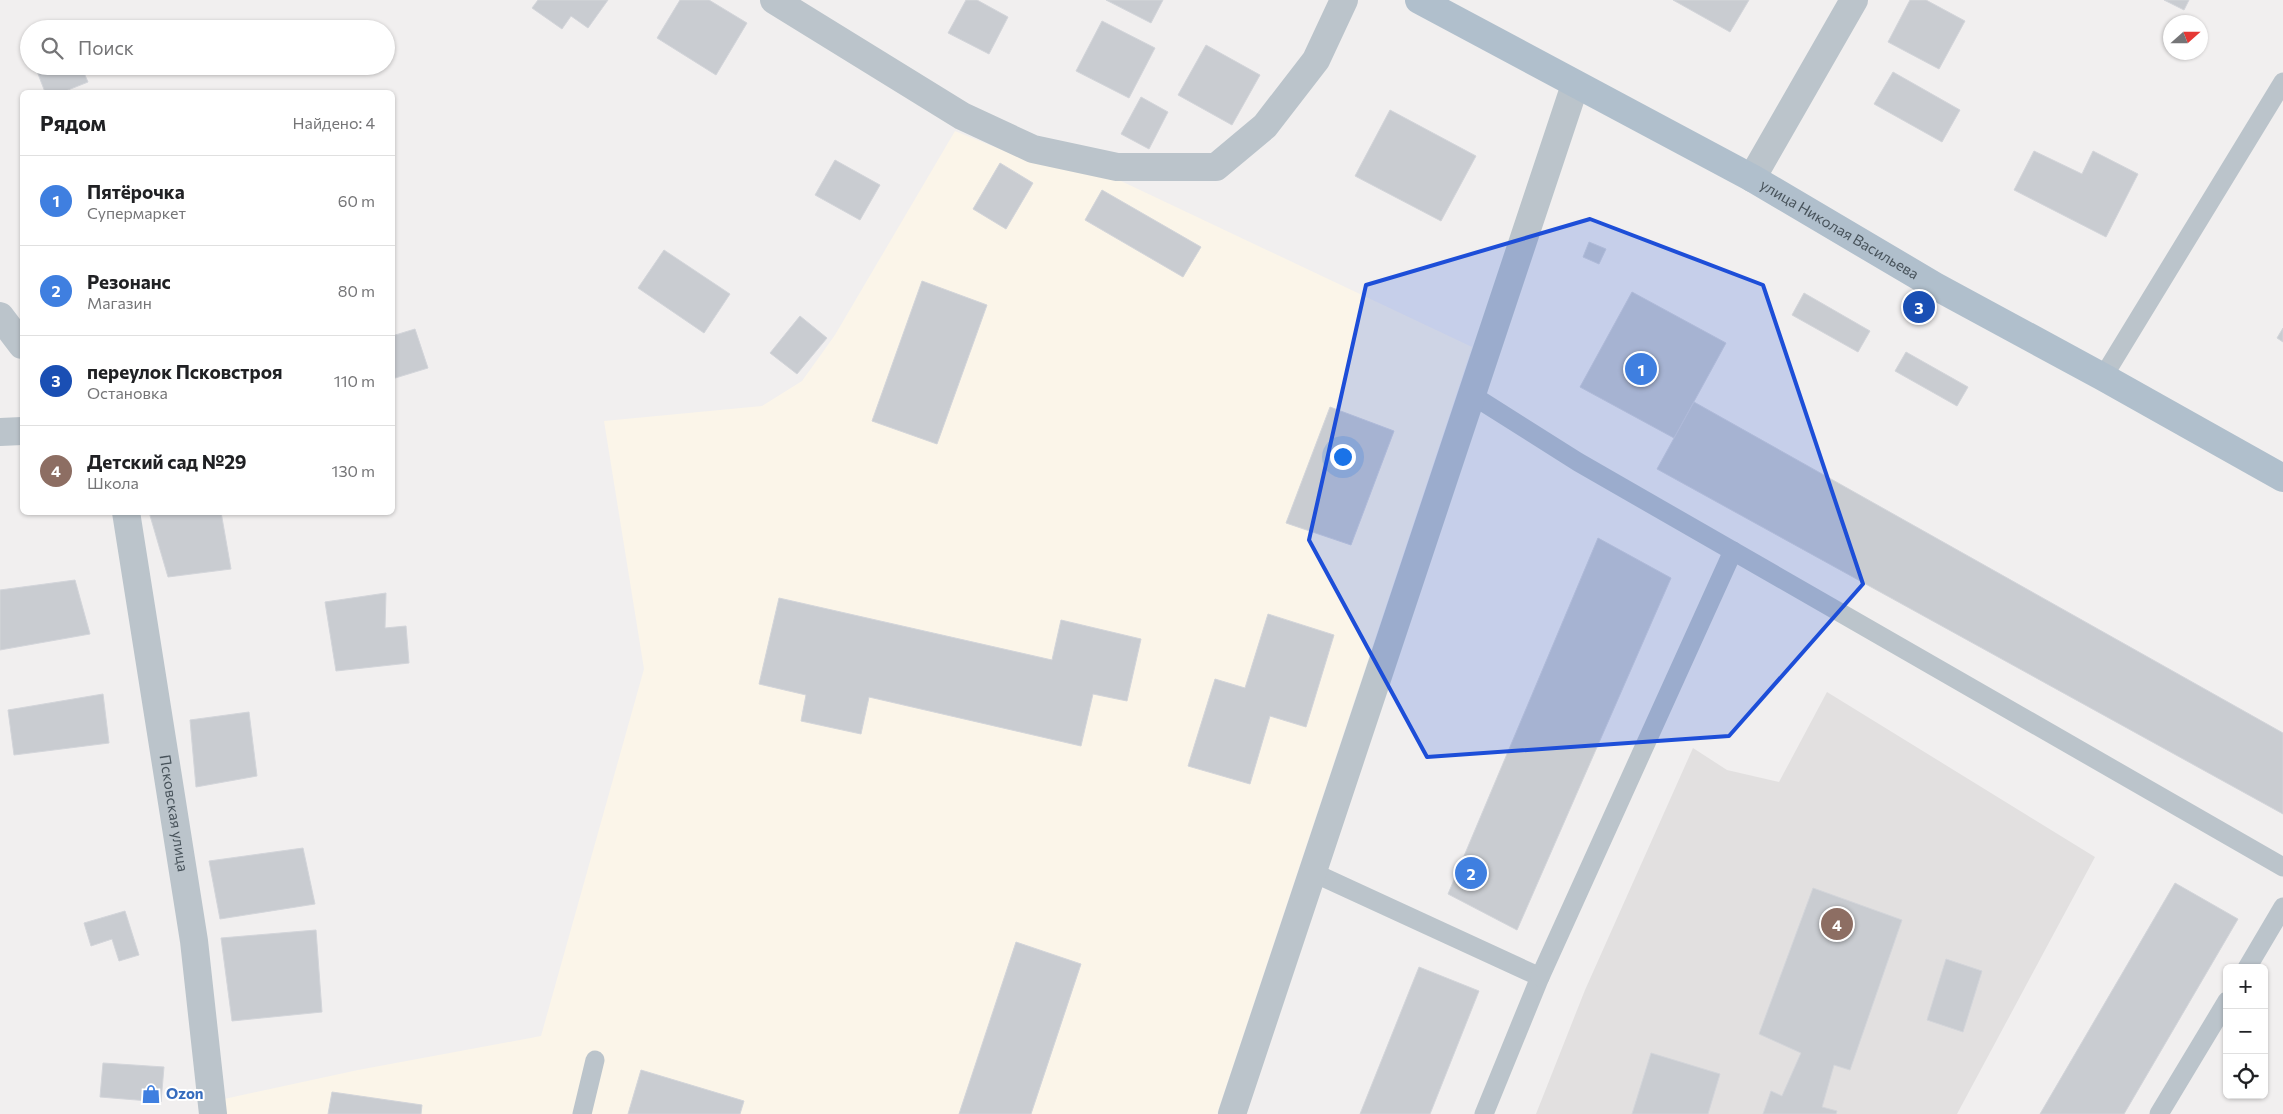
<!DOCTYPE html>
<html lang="ru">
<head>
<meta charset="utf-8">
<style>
	:root { --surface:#fff; --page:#f6f6f6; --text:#202124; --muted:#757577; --line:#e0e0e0; --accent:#2578d6 }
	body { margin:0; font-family:Commissioner,sans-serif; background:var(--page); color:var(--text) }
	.controls { position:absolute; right:15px; bottom:15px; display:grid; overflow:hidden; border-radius:8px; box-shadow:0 1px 4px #0004 }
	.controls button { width:45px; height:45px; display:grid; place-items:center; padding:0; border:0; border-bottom:1px solid var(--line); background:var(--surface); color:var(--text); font:25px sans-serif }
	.compass { position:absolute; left:2163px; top:15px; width:45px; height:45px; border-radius:50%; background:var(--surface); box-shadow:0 1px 4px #0004; rotate:69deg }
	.you { position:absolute; left:1342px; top:456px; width:18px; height:18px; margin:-12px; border:4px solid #fff; border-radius:50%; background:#1a73e8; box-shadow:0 0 0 8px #1a73e833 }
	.badge { display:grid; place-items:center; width:32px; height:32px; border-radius:50%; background:var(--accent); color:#fff; font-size:16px; font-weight:700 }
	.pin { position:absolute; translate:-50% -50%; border:2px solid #fff; box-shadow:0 1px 5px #0006 }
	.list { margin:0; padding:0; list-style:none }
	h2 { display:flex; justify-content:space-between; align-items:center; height:65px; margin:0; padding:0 20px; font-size:21px }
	h2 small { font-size:16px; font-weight:400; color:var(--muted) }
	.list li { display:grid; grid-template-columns:32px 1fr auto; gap:15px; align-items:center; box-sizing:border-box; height:90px; padding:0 20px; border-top:1px solid var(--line) }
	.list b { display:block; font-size:19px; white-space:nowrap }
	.list p { margin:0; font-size:16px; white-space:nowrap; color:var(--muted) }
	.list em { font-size:16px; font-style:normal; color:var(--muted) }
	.icon { flex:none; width:28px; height:28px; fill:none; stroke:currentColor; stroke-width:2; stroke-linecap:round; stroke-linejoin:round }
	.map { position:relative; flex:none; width:2283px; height:1114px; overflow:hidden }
	.search { position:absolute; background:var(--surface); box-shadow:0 1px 4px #0004; left:20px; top:20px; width:375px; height:55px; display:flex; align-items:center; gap:12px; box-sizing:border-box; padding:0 18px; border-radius:28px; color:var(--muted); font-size:19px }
	.panel { position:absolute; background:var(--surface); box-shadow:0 1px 4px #0004; left:20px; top:90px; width:375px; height:425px; border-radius:8px }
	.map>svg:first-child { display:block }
	.commercial { fill:#fbf5e9 }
	.education { fill:#e2e0e0 }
	.building { fill:#c9ccd1; stroke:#d3d5da }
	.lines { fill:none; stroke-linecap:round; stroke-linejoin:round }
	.lane { stroke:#bbc4cb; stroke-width:19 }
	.street { stroke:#bbc4cb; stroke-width:28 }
	.primary { stroke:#b0bfcc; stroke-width:28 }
	.marked { fill:#1d4ed8; fill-opacity:0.2; stroke:#1d4ed8; stroke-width:4; stroke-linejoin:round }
	.labels { text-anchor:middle; stroke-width:4; stroke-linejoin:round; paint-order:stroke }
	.street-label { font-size:15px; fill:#48535b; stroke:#fff }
	.shop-label { font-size:15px; font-weight:bold; fill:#366cbe; stroke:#fff; text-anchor:start }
</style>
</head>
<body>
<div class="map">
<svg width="2283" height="1114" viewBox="0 0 2283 1114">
	<rect width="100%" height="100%" fill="#f1efef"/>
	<path class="commercial" d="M955,131L1027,160L1121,181L1472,347L1217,1114H224V1099L358,1070L541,1036L644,669L604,421L762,406L802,381L835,335Z"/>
	<path class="education" d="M1827,692L2095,857L1957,1114H1536L1585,990L1693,748L1727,770L1779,782Z"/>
	<g class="building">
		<path d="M538,0H608L588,28L571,16L562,29L532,8Z"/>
		<path d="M680,0H709L747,23L716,75L657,38Z"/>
		<path d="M966,0H977L1008,17L989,54L948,33Z"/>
		<path d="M1106,0H1163L1151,23Z"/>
		<path d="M1673,0H1749L1730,32Z"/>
		<path d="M1910,0H1926L1965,21L1939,69L1888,42Z"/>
		<path d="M2164,0H2189L2184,10Z"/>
		<path d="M1102,21L1155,48L1129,98L1076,71Z"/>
		<path d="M1206,45L1260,75L1232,125L1178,95Z"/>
		<path d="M35,66H81L88,82L63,92H45Z"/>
		<path d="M1893,72L1960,110L1942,142L1874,104Z"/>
		<path d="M1141,97L1168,112L1149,149L1121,134Z"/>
		<path d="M1390,110L1476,156L1441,221L1355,176Z"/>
		<path d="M2034,151L2082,174L2093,151L2138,174L2106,237L2014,190Z"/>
		<path d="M835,160L880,185L860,220L815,195Z"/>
		<path d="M1000,163L1033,183L1006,229L973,209Z"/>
		<path d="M1102,190L1201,247L1183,277L1085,220Z"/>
		<path d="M1589,242L1606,249L1599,264L1583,257Z"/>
		<path d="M664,250L730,294L704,333L638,288Z"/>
		<path d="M922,281L987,305L937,444L872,421Z"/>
		<path d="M1632,292L1726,343L1674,438L1580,387Z"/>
		<path d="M1804,293L1870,331L1858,352L1792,315Z"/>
		<path d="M800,316L827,338L797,374L770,353Z"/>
		<path d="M2283,328V342L2277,338Z"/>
		<path d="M415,329L428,368L392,379V336Z"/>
		<path d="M1906,352L1968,387L1957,406L1895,371Z"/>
		<path d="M1694,402L2283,733V814L1657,469Z"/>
		<path d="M1330,407L1394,431L1351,545L1286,523Z"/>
		<path d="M149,512H221L231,569L168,577Z"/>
		<path d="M1598,538L1671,578L1517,930L1448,894Z"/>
		<path d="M75,580L90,634L0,650V590Z"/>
		<path d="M386,593L385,628L406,626L409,663L336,671L325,602Z"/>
		<path d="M779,598L1052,660L1061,620L1141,639L1127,701L1093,694L1081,746L869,697L861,734L801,721L806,695L759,684Z"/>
		<path d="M1268,614L1334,635L1306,727L1270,716L1250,784L1188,766L1215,679L1245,688Z"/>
		<path d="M103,694L109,743L14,755L8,710Z"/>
		<path d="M249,712L257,776L196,787L190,720Z"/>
		<path d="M303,848L315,904L220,919L209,861Z"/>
		<path d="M2175,883L2238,919L2124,1114H2040Z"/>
		<path d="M1813,888L1902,920L1850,1070L1834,1065L1822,1107L1837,1111L1836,1114H1763L1771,1091L1782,1096L1801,1053L1759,1034Z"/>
		<path d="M125,911L139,955L119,961L112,939L91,946L84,923Z"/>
		<path d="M316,930L322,1012L232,1021L221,938Z"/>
		<path d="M1016,942L1081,964L1031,1114H959Z"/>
		<path d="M1946,959L1982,971L1963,1032L1927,1020Z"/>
		<path d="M1419,967L1479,991L1430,1114H1360Z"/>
		<path d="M1651,1053L1720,1074L1708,1114H1632Z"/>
		<path d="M103,1063L164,1067L161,1102L100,1097Z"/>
		<path d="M641,1070L744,1101L740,1114H628Z"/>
		<path d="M332,1092L422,1105L421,1114H328Z"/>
	</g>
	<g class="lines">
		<g class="lane">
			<path d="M2103,377L2283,82"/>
			<path d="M1472,395L1578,462L2283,867"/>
			<path d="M1312,872L1540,977L1484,1114"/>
			<path d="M2247,968L2283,907"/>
			<path d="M1540,977L1733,551"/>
			<path d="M582,1114L595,1060"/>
			<path d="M2159,1114L2227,1001"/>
		</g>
		<g class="street">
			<path d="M774,0L962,116L1033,149L1117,167H1216L1265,126L1316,60L1344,0"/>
			<path d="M1752,178L1854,0"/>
			<path d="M0,316L22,345"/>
			<path d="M0,432L22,431"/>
			<path id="s1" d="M126,512L194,941L213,1114"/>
			<path d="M1232,1114L1575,85"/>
		</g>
		<path class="primary" id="s2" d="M1419,0L1752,178L1935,286L2103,377L2283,478"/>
	</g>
	<path class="marked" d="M1590,219L1763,285L1863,584L1729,736L1427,757L1309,540L1366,285Z"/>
	<defs>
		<g id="shop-bare" transform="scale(1.5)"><path d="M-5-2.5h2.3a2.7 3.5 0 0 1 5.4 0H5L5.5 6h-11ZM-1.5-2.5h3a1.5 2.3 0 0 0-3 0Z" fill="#3f7fe0" stroke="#fff" stroke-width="2.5" paint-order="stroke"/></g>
	</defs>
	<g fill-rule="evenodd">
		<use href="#shop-bare" x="151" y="1094"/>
	</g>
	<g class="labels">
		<g class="street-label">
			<text dy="5" stroke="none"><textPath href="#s2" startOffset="479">улица Николая Васильева</textPath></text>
			<text dy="5" stroke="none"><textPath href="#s1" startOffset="305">Псковская улица</textPath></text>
		</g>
		<g class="shop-label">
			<text x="166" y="1099">Ozon</text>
		</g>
	</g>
</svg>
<div class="controls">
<button>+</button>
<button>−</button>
<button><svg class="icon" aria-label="locate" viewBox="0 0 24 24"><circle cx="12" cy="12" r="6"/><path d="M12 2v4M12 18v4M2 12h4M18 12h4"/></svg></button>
</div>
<svg class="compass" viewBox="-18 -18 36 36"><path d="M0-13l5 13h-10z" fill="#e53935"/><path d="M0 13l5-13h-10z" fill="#757577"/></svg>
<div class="you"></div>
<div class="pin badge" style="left:1641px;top:369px;background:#3f7fe0">1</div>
<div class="pin badge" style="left:1471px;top:873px;background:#3f7fe0">2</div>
<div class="pin badge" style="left:1919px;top:307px;background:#1a4fb4">3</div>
<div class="pin badge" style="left:1837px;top:924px;background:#8d6e63">4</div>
<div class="search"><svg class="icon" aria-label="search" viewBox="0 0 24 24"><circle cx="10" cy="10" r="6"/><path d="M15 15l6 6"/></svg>Поиск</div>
<section class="panel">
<h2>Рядом<small>Найдено: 4</small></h2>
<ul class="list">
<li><span class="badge" style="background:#3f7fe0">1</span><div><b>Пятёрочка</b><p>Супермаркет</p></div><em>60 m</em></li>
<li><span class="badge" style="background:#3f7fe0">2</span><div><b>Резонанс</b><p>Магазин</p></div><em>80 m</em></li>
<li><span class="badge" style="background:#1a4fb4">3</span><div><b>переулок Псковстроя</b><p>Остановка</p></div><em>110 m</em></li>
<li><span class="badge" style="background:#8d6e63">4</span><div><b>Детский сад №29</b><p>Школа</p></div><em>130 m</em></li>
</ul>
</section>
</div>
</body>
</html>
